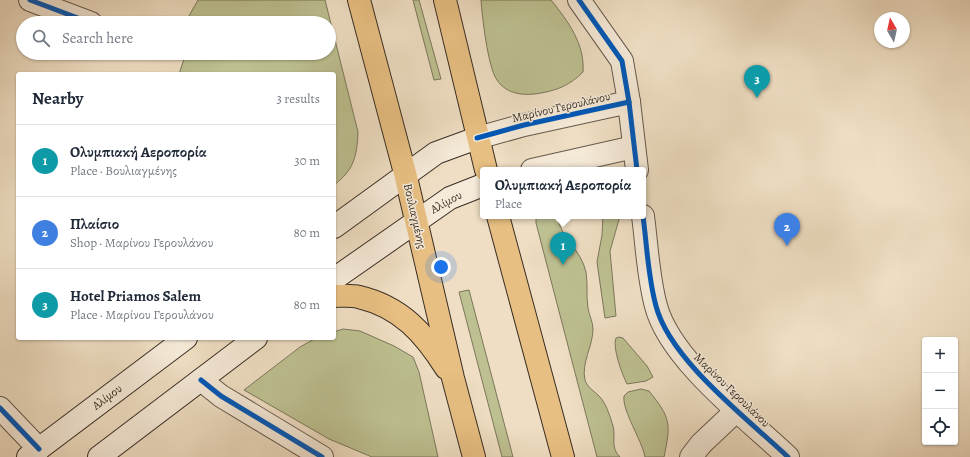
<!DOCTYPE html>
<html lang="en">
<head>
<meta charset="utf-8">
<style>
	:root { --surface:#fff; --page:#f2f2f3; --text:#1f2937; --muted:#747a83; --line:#e0e1e3; --accent:#ea580c }
	body { margin:0; font-family:Alegreya,serif; background:var(--page); color:var(--text) }
	.controls { position:absolute; right:12px; bottom:12px; display:grid; overflow:hidden; border-radius:4px; box-shadow:0 1px 3px #0004 }
	.controls button { width:36px; height:36px; display:grid; place-items:center; padding:0; border:0; border-bottom:1px solid var(--line); background:var(--surface); color:var(--text); font:20px sans-serif }
	.compass { position:absolute; left:874px; top:12px; width:36px; height:36px; border-radius:50%; background:var(--surface); box-shadow:0 1px 3px #0004; rotate:351deg }
	.you { position:absolute; left:441px; top:267px; width:14px; height:14px; margin:-10px; border:3px solid #fff; border-radius:50%; background:#1a73e8; box-shadow:0 0 0 6px #1a73e833 }
	.badge { display:grid; place-items:center; width:26px; height:26px; border-radius:50%; background:var(--accent); color:#fff; font-size:13px; font-weight:700 }
	.pin { position:absolute; translate:-50% -33px; filter:drop-shadow(0 1px 2px #0008) }
	.pin::after { content:''; position:absolute; top:21px; width:14px; height:12px; background:inherit; clip-path:polygon(0 0,100% 0,50% 100%) }
	.popup { position:absolute; left:480px; top:167px; width:166px; height:52px; box-sizing:border-box; display:grid; place-content:center; border-radius:4px; background:var(--surface); filter:drop-shadow(0 1px 3px #0005); font-size:13px; white-space:nowrap; color:var(--muted) }
	.popup b { font-size:15px; color:var(--text) }
	.popup::after { content:''; position:absolute; left:50%; top:100%; margin-left:-8px; border:8px solid transparent; border-top-color:var(--surface) }
	.list { margin:0; padding:0; list-style:none }
	h2 { display:flex; justify-content:space-between; align-items:center; height:52px; margin:0; padding:0 16px; font-size:17px }
	h2 small { font-size:13px; font-weight:400; color:var(--muted) }
	.list li { display:grid; grid-template-columns:26px 1fr auto; gap:12px; align-items:center; box-sizing:border-box; height:72px; padding:0 16px; border-top:1px solid var(--line) }
	.list b { display:block; font-size:15px; white-space:nowrap }
	.list p { margin:0; font-size:13px; white-space:nowrap; color:var(--muted) }
	.list em { font-size:13px; font-style:normal; color:var(--muted) }
	.icon { flex:none; width:22px; height:22px; fill:none; stroke:currentColor; stroke-width:2; stroke-linecap:round; stroke-linejoin:round }
	.map { position:relative; flex:none; width:970px; height:457px; overflow:hidden }
	.search { position:absolute; background:var(--surface); box-shadow:0 1px 3px #0004; left:16px; top:16px; width:320px; height:44px; display:flex; align-items:center; gap:10px; box-sizing:border-box; padding:0 14px; border-radius:22px; color:var(--muted); font-size:15px }
	.panel { position:absolute; background:var(--surface); box-shadow:0 1px 3px #0004; left:16px; top:72px; width:320px; height:268px; border-radius:4px }
	.map>svg:first-child { display:block }
	.green { fill:#bdc091; stroke:#7b775b }
	.lines { fill:none; stroke-linecap:round; stroke-linejoin:round }
	.minor-casing { stroke:#665a4c; stroke-width:24 }
	.tertiary-casing { stroke:#665a4c; stroke-width:24 }
	.secondary-casing { stroke:#392e25; stroke-width:24 }
	.primary-casing { stroke:#392e25; stroke-width:24 }
	.minor { stroke:#f5ead8; stroke-width:22 }
	.tertiary { stroke:#f5ead8; stroke-width:22 }
	.secondary { stroke:#f5ead8; stroke-width:22 }
	.primary { stroke:#e8bf82; stroke-width:22 }
	.cycleway-casing { stroke:#f5ead8; stroke-width:8 }
	.cycleway { stroke:#0057b8; stroke-width:5 }
	.labels { text-anchor:middle; stroke-width:3; stroke-linejoin:round; paint-order:stroke }
	.street-label { font-size:12px; fill:#392e25; stroke:#f5ead8 }
</style>
</head>
<body>
<div class="map">
<svg width="970" height="457" viewBox="0 0 970 457">
	<rect width="100%" height="100%" fill="#efdec3"/>
	<filter id="stains"><feTurbulence type="fractalNoise" baseFrequency=".005" numOctaves="4"/><feColorMatrix values="0 0 0 0 .2 0 0 0 0 .09 0 0 0 0 .02 0 0 0 .5 -.17"/></filter>
	<radialGradient id="worn" r=".72"><stop offset=".6" stop-color="#630" stop-opacity="0"/><stop offset="1" stop-color="#630" stop-opacity=".3"/></radialGradient>
	<g class="green">
		<path d="M198,0H325L358,132C357,156 354,170 334,185V74H179L186,53H329V23H185Z"/>
		<path d="M413,0H419L441,79L434,80Z"/>
		<path d="M481,0H551C568,21 585,44 583,72C570,85 558,90 541,93C525,96 507,95 497,80C488,68 482,16 481,0Z"/>
		<path d="M536,216H557C561,239 581,249 586,272C588,284 586,296 588,308C589,315 593,322 593,329C593,346 581,363 585,380C587,387 594,391 599,396C606,403 610,416 613,426C616,437 610,448 620,457H597L536,223Z"/>
		<path d="M603,216H620L610,251L616,316L605,318L597,262L602,235Z"/>
		<path d="M469,290L513,457H502L459,292Z"/>
		<path d="M343,329L360,331L394,346L413,357L419,372L438,457H372L329,439L244,390L300,347L316,338H334V332Z"/>
		<path d="M619,337L623,338L647,366L653,377L646,381L627,384C622,374 612,347 616,338Z"/>
		<path d="M641,389L649,391C671,418 671,424 664,457H645C642,440 622,411 624,396L628,392Z"/>
	</g>
	<g class="lines">
		<g class="minor-casing">
			<g id="minor">
				<path d="M30,0L91,23"/>
				<path d="M579,0L622,61L629,102"/>
				<path d="M201,380L221,396L322,457"/>
				<path d="M0,408L39,449"/>
			</g>
		</g>
		<g class="tertiary-casing">
			<g id="tertiary">
				<path d="M477,138L524,125L629,102L637,170"/>
				<path d="M532,170L634,147"/>
				<path d="M643,216C647,246 648,277 656,306C670,360 748,419 788,457"/>
				<path d="M691,457L701,444L737,410"/>
			</g>
		</g>
		<g class="secondary-casing">
			<g id="secondary">
				<path d="M334,227L436,153L477,138"/>
				<path d="M334,279L450,198L483,185"/>
				<path d="M28,457L186,338"/>
				<path d="M99,457L256,338"/>
			</g>
		</g>
		<g class="primary-casing">
			<g id="primary">
				<path d="M359,0L405,173L453,378L474,457"/>
				<path d="M445,0L486,170"/>
				<path d="M498,216L563,457"/>
				<path d="M334,296C342,296 351,295 359,297C401,307 424,333 446,368"/>
			</g>
		</g>
		<use href="#minor" class="minor"/>
		<use href="#tertiary" class="tertiary"/>
		<use href="#secondary" class="secondary"/>
		<use href="#primary" class="primary"/>
		<g class="cycleway-casing">
			<g id="cycleway">
				<path d="M30,0L91,23"/>
				<path d="M579,0L622,61L629,102L637,170"/>
				<path d="M477,138L524,125L629,102"/>
				<path d="M643,216C647,246 648,277 656,306C670,360 748,419 788,457"/>
				<path d="M201,380L221,396L322,457"/>
				<path d="M0,408L39,449"/>
			</g>
		</g>
		<use href="#cycleway" class="cycleway"/>
	</g>
	<g class="labels">
		<g class="street-label">
			<text transform="translate(561 107) rotate(-13)" y="4">Μαρίνου Γερουλάνου</text>
			<text transform="translate(446 202) rotate(-29)" y="4">Αλίμου</text>
			<text transform="translate(415 216) rotate(77)" y="4">Βουλιαγμένης</text>
			<text transform="translate(732 390) rotate(44)" y="4">Μαρίνου Γερουλάνου</text>
			<text transform="translate(107 397) rotate(-37)" y="4">Αλίμου</text>
		</g>
	</g>
	<rect width="100%" height="100%" filter="url(#stains)"/>
	<rect width="100%" height="100%" fill="url(#worn)"/>
</svg>
<div class="controls">
<button>+</button>
<button>−</button>
<button><svg class="icon" aria-label="locate" viewBox="0 0 24 24"><circle cx="12" cy="12" r="6"/><path d="M12 2v4M12 18v4M2 12h4M18 12h4"/></svg></button>
</div>
<svg class="compass" viewBox="-18 -18 36 36"><path d="M0-13l5 13h-10z" fill="#e53935"/><path d="M0 13l5-13h-10z" fill="#747a83"/></svg>
<div class="you"></div>
<div class="pin badge" style="left:563px;top:265px;background:#0f9aa8">1</div>
<div class="popup"><b>Ολυμπιακή Αεροπορία</b>Place</div>
<div class="pin badge" style="left:787px;top:246px;background:#3f7fe0">2</div>
<div class="pin badge" style="left:757px;top:98px;background:#0f9aa8">3</div>
<div class="search"><svg class="icon" aria-label="search" viewBox="0 0 24 24"><circle cx="10" cy="10" r="6"/><path d="M15 15l6 6"/></svg>Search here</div>
<section class="panel">
<h2>Nearby<small>3 results</small></h2>
<ul class="list">
<li><span class="badge" style="background:#0f9aa8">1</span><div><b>Ολυμπιακή Αεροπορία</b><p>Place · Βουλιαγμένης</p></div><em>30 m</em></li>
<li><span class="badge" style="background:#3f7fe0">2</span><div><b>Πλαίσιο</b><p>Shop · Μαρίνου Γερουλάνου</p></div><em>80 m</em></li>
<li><span class="badge" style="background:#0f9aa8">3</span><div><b>Hotel Priamos Salem</b><p>Place · Μαρίνου Γερουλάνου</p></div><em>80 m</em></li>
</ul>
</section>
</div>
</body>
</html>
